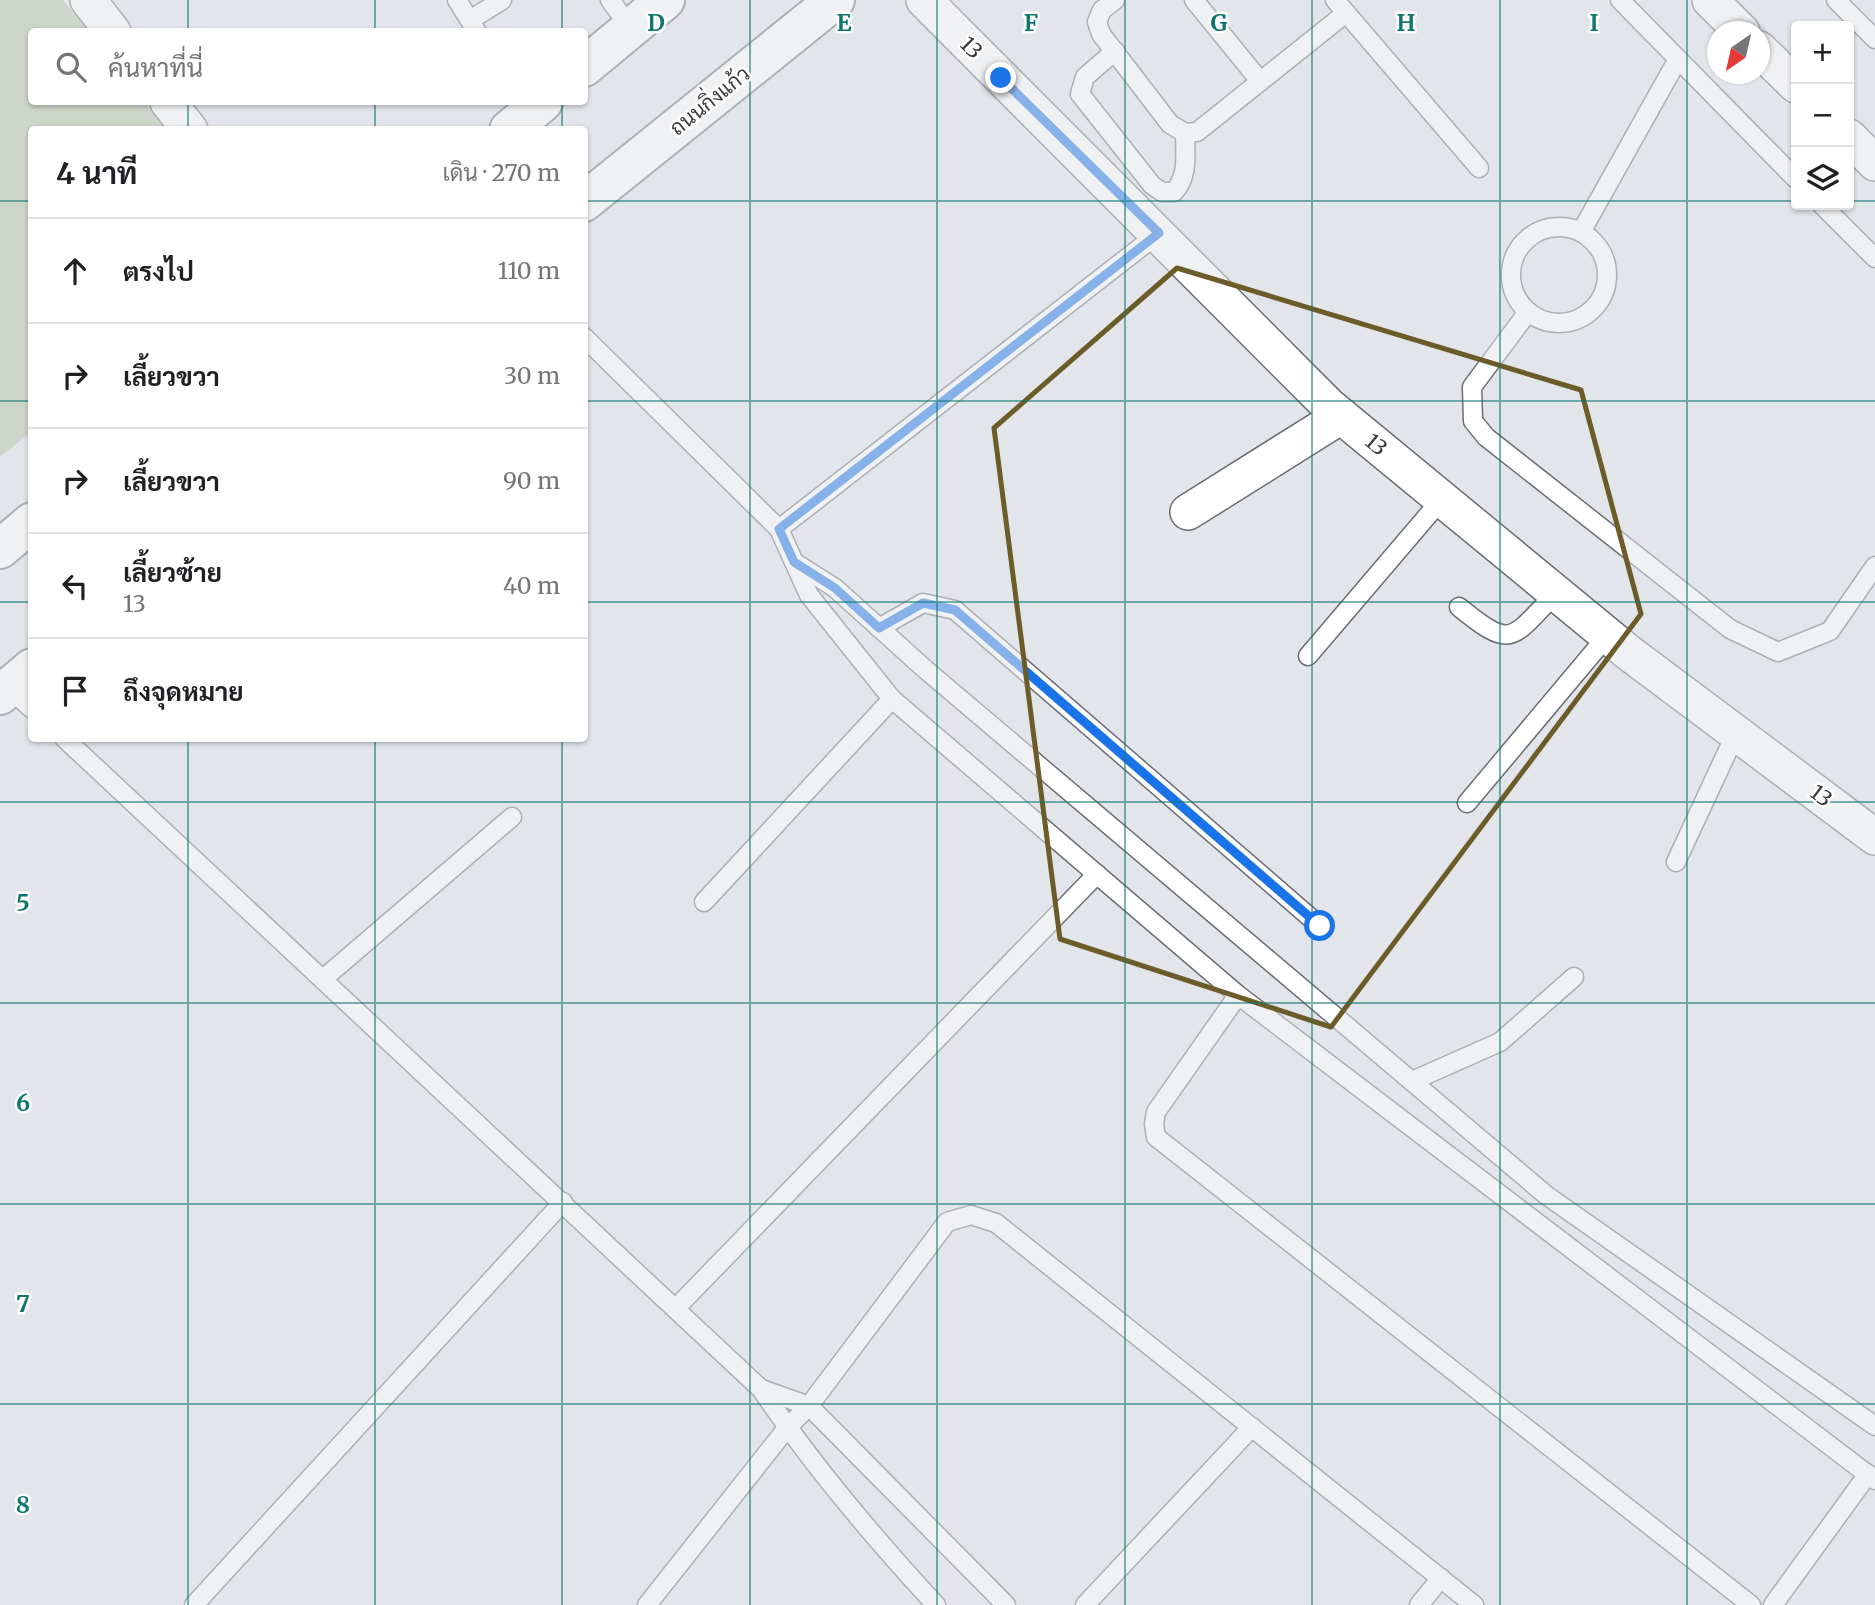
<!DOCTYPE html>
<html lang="th">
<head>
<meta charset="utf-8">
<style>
	:root { --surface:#fff; --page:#f2f2f2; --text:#202124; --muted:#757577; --line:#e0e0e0 }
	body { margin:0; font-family:Merriweather,Sarabun,serif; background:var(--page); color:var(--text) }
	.controls { position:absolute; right:21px; top:21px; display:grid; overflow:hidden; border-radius:7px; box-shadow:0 2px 5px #0004 }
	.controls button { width:63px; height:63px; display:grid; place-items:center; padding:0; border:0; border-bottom:2px solid var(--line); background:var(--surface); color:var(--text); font:35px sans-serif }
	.compass { position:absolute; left:1707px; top:21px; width:63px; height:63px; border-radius:50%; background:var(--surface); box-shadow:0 2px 5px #0004; rotate:214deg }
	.stop { position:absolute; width:21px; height:21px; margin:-16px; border:5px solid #1a73e8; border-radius:50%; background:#fff }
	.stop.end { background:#1a73e8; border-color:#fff; box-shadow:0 2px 7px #0008 }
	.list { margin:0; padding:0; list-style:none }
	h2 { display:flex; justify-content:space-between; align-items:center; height:91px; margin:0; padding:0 28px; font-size:30px }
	h2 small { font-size:23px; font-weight:400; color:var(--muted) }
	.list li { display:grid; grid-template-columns:46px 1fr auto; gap:21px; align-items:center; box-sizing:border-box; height:105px; padding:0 28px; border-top:2px solid var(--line) }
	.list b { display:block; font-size:26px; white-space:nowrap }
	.list p { margin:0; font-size:23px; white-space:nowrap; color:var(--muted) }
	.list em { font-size:23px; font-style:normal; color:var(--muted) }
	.icon { flex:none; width:38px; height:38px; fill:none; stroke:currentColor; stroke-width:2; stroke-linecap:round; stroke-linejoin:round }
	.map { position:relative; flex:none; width:1875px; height:1605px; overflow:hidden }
	.search { position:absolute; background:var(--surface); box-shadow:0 2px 5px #0004; left:28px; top:28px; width:560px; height:77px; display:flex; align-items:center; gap:18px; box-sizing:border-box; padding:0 24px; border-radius:7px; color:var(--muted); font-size:26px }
	.panel { position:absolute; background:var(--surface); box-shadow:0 2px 5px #0004; left:28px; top:126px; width:560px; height:616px; border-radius:7px }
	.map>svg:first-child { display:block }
	.green { fill:#b7c2a4 }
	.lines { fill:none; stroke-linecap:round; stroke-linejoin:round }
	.service-casing { stroke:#6c6e73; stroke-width:21 }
	.minor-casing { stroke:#6c6e73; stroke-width:38 }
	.primary-casing { stroke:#6c6e73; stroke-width:42 }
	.service { stroke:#fff; stroke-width:18 }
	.minor { stroke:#fff; stroke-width:35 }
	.primary { stroke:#fff; stroke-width:38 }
	.route { stroke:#1a73e8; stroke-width:9 }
	.marked { fill:none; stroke:#6c5c29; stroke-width:5; stroke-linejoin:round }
	.grid { fill:none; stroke:#0f766e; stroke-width:2; stroke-opacity:0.55 }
	.labels { text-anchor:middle; stroke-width:5; stroke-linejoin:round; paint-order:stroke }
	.street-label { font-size:21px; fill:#3a3b3d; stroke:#fff }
	.grid-label { font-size:23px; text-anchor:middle; font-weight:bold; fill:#0f766e; stroke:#fff; stroke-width:5; stroke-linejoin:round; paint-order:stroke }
</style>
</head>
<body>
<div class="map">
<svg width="1875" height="1605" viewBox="0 0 1875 1605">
	<rect width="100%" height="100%" fill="#e2e5ea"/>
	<path class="green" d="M0,0H63L88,31L32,32V102H144L167,129L32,130L31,432L0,457Z"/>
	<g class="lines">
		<g class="service-casing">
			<g id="service">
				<path d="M457,0L477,32"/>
				<path d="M610,0L631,28"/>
				<path d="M1115,0L1102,10L1097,22L1101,34L1170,124L1185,133L1197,132L1346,13"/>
				<path d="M1194,0L1260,81"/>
				<path d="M1335,0L1479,168"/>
				<path d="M1620,0L1796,179"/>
				<path d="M1836,0L1875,39"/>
				<path d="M470,20L502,0"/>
				<path d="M1115,51L1085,77L1080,94L1152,185L1162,192H1174C1189,176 1185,153 1185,133"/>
				<path d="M1822,205L1875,258"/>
				<circle cx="1559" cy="275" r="48"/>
				<path d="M1581,232L1678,59"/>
				<path d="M1528,312L1472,387L1473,421L1486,437L1730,629L1778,652L1830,631L1875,566"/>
				<path d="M584,337L779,529L809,595L892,699L1238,995L1875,1480"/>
				<path d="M779,529L1159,233"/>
				<path d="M794,562L835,588L926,670L1546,1195L1875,1426"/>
				<path d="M1459,607C1513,651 1511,639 1556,593"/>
				<path d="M879,628L923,603L955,610L1320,926"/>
				<path d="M1308,656L1441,500"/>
				<path d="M9,688L32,709"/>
				<path d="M64,738L761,1389C813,1466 873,1537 936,1605"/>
				<path d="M1467,803L1608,635"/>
				<path d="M1676,862L1736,733"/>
				<path d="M704,902L892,699"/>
				<path d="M323,979L512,817"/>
				<path d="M1238,995L1156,1112L1154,1124L1156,1137L1751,1605"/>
				<path d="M1412,1081L1500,1042L1574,977"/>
				<path d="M676,1308L1097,874"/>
				<path d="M761,1389L809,1406L1006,1605"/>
				<path d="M194,1605L563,1202"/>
				<path d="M647,1605L787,1428L809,1406L947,1222L971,1215L996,1223L1474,1605"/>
				<path d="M1085,1605L1252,1427"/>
				<path d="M1419,1605L1441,1578"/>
				<path d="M1773,1605L1868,1474"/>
			</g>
		</g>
		<g class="minor-casing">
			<g id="minor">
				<path d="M88,0L113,32"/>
				<path d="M924,0L1329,406L1629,653L1875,837"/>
				<path d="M1710,0L1742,32"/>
				<path d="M1759,49L1796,85"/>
				<path d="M168,102L190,130"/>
				<path d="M1849,137L1875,163"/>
				<path d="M1188,512L1341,416"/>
			</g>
		</g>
		<g class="primary-casing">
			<g id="primary">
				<path d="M584,67L665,0"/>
				<path d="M509,130L543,102"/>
				<path d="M584,202L835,0"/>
				<path d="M0,549L32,522"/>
				<path d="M0,695L32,668"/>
			</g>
		</g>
		<use href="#service" class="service"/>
		<use href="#minor" class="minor"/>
		<use href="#primary" class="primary"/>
	</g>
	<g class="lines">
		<path class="route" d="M1001,78L1159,233L779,529L794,562L835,588L879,628L923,603L955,610L1320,926"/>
	</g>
	<path d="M0 0H1875V1605H0ZM1177,268L1581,390L1641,614L1331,1027L1060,939L994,428Z" fill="#e2e5ea" fill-opacity=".55" fill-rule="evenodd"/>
	<path class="marked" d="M1177,268L1581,390L1641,614L1331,1027L1060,939L994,428Z"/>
	<path class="grid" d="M188,0V32M375,0V32M562,0V32M750,0V1605M937,0V1605M1125,0V1605M1312,0V1605M1500,0V1605M1687,0V1605M188,102V130M375,102V130M562,102V130M0,201H32M584,201H1796M1849,201H1875M0,401H32M584,401H1875M0,602H32M584,602H1875M188,738V1605M375,738V1605M562,738V1605M0,802H1875M0,1003H1875M0,1204H1875M0,1404H1875"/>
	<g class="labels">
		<g class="street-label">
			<text transform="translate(971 48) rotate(45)" y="7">13</text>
			<text transform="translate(710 101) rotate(-39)" y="7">ถนนกิ่งแก้ว</text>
			<text transform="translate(1376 445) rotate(40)" y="7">13</text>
			<text transform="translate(1821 796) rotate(37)" y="7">13</text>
		</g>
	</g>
	<g class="grid-label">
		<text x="656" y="31">D</text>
		<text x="844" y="31">E</text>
		<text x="1031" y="31">F</text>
		<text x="1219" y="31">G</text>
		<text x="1406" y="31">H</text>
		<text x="1594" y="31">I</text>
		<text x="23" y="911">5</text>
		<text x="23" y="1111">6</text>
		<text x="23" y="1312">7</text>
		<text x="23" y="1513">8</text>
	</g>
</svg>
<div class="controls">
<button>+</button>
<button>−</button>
<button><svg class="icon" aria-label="layers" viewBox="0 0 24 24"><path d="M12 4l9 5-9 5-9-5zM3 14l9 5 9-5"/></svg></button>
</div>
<svg class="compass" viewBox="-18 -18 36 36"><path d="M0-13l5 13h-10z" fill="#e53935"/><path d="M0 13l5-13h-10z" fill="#757577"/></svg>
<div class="stop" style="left:1320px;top:926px"></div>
<div class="stop end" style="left:1001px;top:78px"></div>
<div class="search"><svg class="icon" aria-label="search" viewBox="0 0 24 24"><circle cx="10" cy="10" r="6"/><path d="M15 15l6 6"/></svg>ค้นหาที่นี่</div>
<section class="panel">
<h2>4 นาที<small>เดิน · 270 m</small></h2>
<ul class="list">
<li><svg class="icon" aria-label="ahead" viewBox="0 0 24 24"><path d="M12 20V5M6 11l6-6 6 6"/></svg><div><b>ตรงไป</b></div><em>110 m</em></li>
<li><svg class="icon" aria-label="right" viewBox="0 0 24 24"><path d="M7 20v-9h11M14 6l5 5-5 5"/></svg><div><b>เลี้ยวขวา</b></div><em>30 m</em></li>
<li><svg class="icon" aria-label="right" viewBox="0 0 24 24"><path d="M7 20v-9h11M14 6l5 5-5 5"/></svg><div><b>เลี้ยวขวา</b></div><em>90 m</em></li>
<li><svg class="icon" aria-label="left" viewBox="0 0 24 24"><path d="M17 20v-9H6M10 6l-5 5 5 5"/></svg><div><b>เลี้ยวซ้าย</b><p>13</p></div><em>40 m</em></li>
<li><svg class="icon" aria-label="arrive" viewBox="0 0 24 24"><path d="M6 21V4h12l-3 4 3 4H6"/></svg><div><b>ถึงจุดหมาย</b></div></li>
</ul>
</section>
</div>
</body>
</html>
